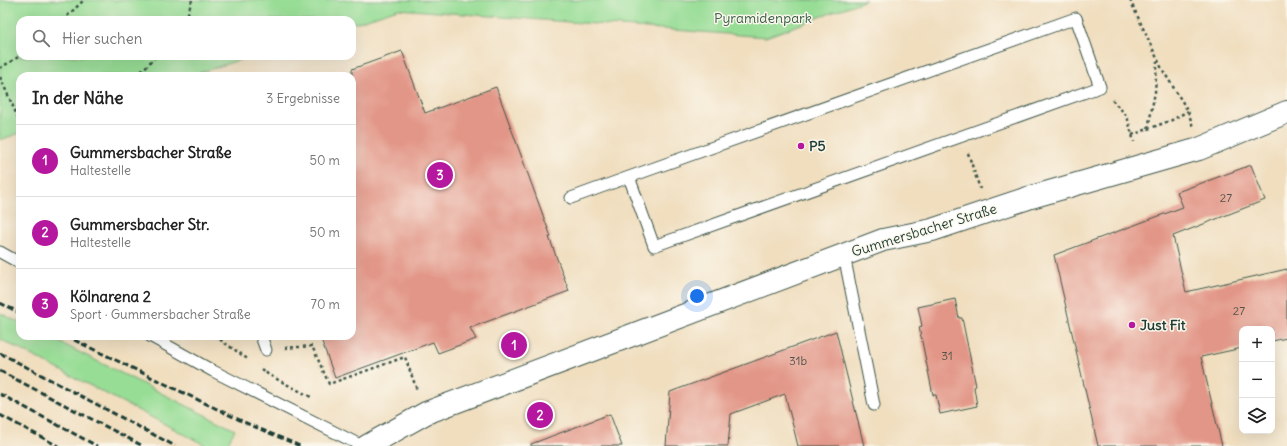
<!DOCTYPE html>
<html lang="de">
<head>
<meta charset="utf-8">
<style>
	:root { --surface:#fff; --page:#f2f2f2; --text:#222; --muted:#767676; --line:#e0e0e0; --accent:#b5179e }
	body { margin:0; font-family:Delius,sans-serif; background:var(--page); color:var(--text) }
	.controls { position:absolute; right:12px; bottom:12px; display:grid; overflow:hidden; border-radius:8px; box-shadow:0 4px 16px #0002 }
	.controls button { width:36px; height:36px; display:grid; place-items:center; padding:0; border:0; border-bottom:1px solid var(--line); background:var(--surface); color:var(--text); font:20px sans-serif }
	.you { position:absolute; left:697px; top:296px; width:14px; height:14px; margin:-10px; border:3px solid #fff; border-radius:50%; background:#1a73e8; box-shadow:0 0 0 6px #1a73e833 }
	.badge { display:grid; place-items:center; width:26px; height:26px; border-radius:50%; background:var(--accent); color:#fff; font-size:13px; font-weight:700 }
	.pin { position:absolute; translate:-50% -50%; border:2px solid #fff; box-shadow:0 1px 4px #0006 }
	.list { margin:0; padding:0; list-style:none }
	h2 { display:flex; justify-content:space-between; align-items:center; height:52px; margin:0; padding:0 16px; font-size:17px }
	h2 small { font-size:13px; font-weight:400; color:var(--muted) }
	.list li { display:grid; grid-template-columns:26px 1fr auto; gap:12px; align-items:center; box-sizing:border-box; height:72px; padding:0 16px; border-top:1px solid var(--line) }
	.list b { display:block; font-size:15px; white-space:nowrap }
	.list p { margin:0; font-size:13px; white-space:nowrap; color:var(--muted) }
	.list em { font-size:13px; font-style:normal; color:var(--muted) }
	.icon { flex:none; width:22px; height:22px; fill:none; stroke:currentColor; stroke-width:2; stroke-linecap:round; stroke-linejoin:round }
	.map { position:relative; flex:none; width:1287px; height:446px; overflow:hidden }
	.search { position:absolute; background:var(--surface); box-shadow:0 4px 16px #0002; left:16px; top:16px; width:340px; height:44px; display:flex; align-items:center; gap:10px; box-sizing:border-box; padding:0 14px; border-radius:12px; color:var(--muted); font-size:15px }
	.panel { position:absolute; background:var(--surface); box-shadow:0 4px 16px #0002; left:16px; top:72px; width:340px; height:268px; border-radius:12px }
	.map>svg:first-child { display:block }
	.green { fill:#98dd96; stroke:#5c8d65 }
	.building { fill:#e29687 }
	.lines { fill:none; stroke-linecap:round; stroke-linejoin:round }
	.lane-casing { stroke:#3e5549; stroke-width:13 }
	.secondary-casing { stroke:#3e5549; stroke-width:24 }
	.path { stroke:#3e5549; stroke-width:2.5; stroke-dasharray:3 3; stroke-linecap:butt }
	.lane { stroke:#fff; stroke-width:11 }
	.secondary { stroke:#fff; stroke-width:22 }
	.rail { stroke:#1f3d34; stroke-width:3; stroke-dasharray:6 3; stroke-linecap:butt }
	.poi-dot { fill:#b5179e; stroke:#fbf7ec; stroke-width:1.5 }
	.labels { text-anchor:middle; stroke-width:3; stroke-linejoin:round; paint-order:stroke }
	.number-label { font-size:12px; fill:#505349 }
	.park-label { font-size:14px; fill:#375d48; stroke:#fbf7ec }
	.poi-label { font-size:14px; font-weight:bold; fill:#1f3d34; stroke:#fbf7ec; text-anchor:start }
	.street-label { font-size:14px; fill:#1f3d34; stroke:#fbf7ec }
</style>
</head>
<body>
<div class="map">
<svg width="1287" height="446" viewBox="0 0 1287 446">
	<rect width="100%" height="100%" fill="#fbf7ec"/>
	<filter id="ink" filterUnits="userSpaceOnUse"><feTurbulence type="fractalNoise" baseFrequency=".025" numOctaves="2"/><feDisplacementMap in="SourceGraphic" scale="8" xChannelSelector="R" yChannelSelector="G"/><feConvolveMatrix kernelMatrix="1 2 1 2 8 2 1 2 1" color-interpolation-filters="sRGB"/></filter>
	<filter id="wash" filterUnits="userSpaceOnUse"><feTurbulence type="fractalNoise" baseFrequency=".012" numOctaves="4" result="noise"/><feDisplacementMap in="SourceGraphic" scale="16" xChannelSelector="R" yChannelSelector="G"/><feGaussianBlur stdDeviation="0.9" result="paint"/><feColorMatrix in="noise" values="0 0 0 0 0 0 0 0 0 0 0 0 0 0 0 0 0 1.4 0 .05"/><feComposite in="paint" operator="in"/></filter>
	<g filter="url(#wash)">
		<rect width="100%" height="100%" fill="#f0debf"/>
		<g class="green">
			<path d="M0,0H866L766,37L398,9L352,24V20H20V56H252L189,76H20V133L0,140Z"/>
			<path d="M0,313L20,323V336H47L235,430L226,446H207L0,339Z"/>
		</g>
		<g id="blocks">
			<g class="building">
				<path d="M402,51L425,113L496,87L551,237H549L569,291L470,328L476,339L438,353L433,342L335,378L320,336H352V69Z"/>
				<path d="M1251,165L1265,200L1173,236L1186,292L1287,269V338L1272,341V329H1242V348L1201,357L1222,446H1098L1054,255L1183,207L1177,192Z"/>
				<path d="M955,299L959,318H962L976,386L974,387L977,406L940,414L936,395H933L919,327L922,326L918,307Z"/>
				<path d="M836,331L864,446H798L785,394L731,414L728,446H666L670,392Z"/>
				<path d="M610,414L622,446H531V444Z"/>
			</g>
		</g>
	</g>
	<g filter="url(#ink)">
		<use href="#blocks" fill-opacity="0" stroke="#3e5549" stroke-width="1"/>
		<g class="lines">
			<g class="lane-casing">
				<g id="lane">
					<path d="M571,198L629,177L1076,18L1100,87L654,246L629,177"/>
					<path d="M0,252L20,263"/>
					<path d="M844,255L874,405"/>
					<path d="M150,336L213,371L362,446"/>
					<path d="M261,336L266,350"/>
				</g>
			</g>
			<g class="secondary-casing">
				<path id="secondary" d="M367,446L426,413L883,240L932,230L1028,198L1199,149L1287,112"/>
			</g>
			<g class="path">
				<path d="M1130,0L1162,69L1188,111L1193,127"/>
				<path d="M63,20L84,0"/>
				<path d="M186,20L192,0"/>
				<path d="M0,68L20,56"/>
				<path d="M137,76L156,56"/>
				<path d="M0,77L20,122"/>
				<path d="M1112,100L1127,116L1134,142"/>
				<path d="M1148,129L1172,120L1188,111"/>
				<path d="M1132,135L1148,129L1155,92L1157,61"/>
				<path d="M968,153L980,189"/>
				<path d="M215,336L249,360"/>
				<path d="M285,348L312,346L329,384L405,357L417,390"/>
				<path d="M261,369L269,375L311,397"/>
			</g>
			<use href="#lane" class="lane"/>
			<use href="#secondary" class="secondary"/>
			<g class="rail">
				<path d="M0,303L20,313"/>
				<path d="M66,336L246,423L300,446"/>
				<path d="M0,353L175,446"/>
				<path d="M0,371L143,446"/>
				<path d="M0,394L97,446"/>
				<path d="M0,415L58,446"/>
			</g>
		</g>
	</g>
	<g class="poi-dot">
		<circle cx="801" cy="146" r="4"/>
		<circle cx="1132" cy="325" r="4"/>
	</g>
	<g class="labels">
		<g class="number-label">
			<text x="1226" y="202">27</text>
			<text x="1239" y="315">27</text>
			<text x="947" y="360">31</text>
			<text x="798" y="365">31b</text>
		</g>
		<g class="park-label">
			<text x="763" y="23">Pyramidenpark</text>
		</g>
		<g class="poi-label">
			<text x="809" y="151">P5</text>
			<text x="1140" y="330">Just Fit</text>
		</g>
		<g class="street-label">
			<text transform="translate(924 230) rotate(-17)" y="5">Gummersbacher Straße</text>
		</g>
	</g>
</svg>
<div class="controls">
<button>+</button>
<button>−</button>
<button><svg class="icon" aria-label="layers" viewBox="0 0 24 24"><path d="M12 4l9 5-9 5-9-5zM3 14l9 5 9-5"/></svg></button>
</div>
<div class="you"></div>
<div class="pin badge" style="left:514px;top:345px">1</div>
<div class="pin badge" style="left:540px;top:415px">2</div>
<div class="pin badge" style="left:440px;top:175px">3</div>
<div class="search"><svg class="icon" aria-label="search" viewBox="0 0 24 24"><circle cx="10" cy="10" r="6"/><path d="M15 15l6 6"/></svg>Hier suchen</div>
<section class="panel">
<h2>In der Nähe<small>3 Ergebnisse</small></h2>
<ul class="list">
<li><span class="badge">1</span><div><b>Gummersbacher Straße</b><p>Haltestelle</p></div><em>50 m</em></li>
<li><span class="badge">2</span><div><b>Gummersbacher Str.</b><p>Haltestelle</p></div><em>50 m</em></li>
<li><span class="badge">3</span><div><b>Kölnarena 2</b><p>Sport · Gummersbacher Straße</p></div><em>70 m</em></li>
</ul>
</section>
</div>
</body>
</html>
